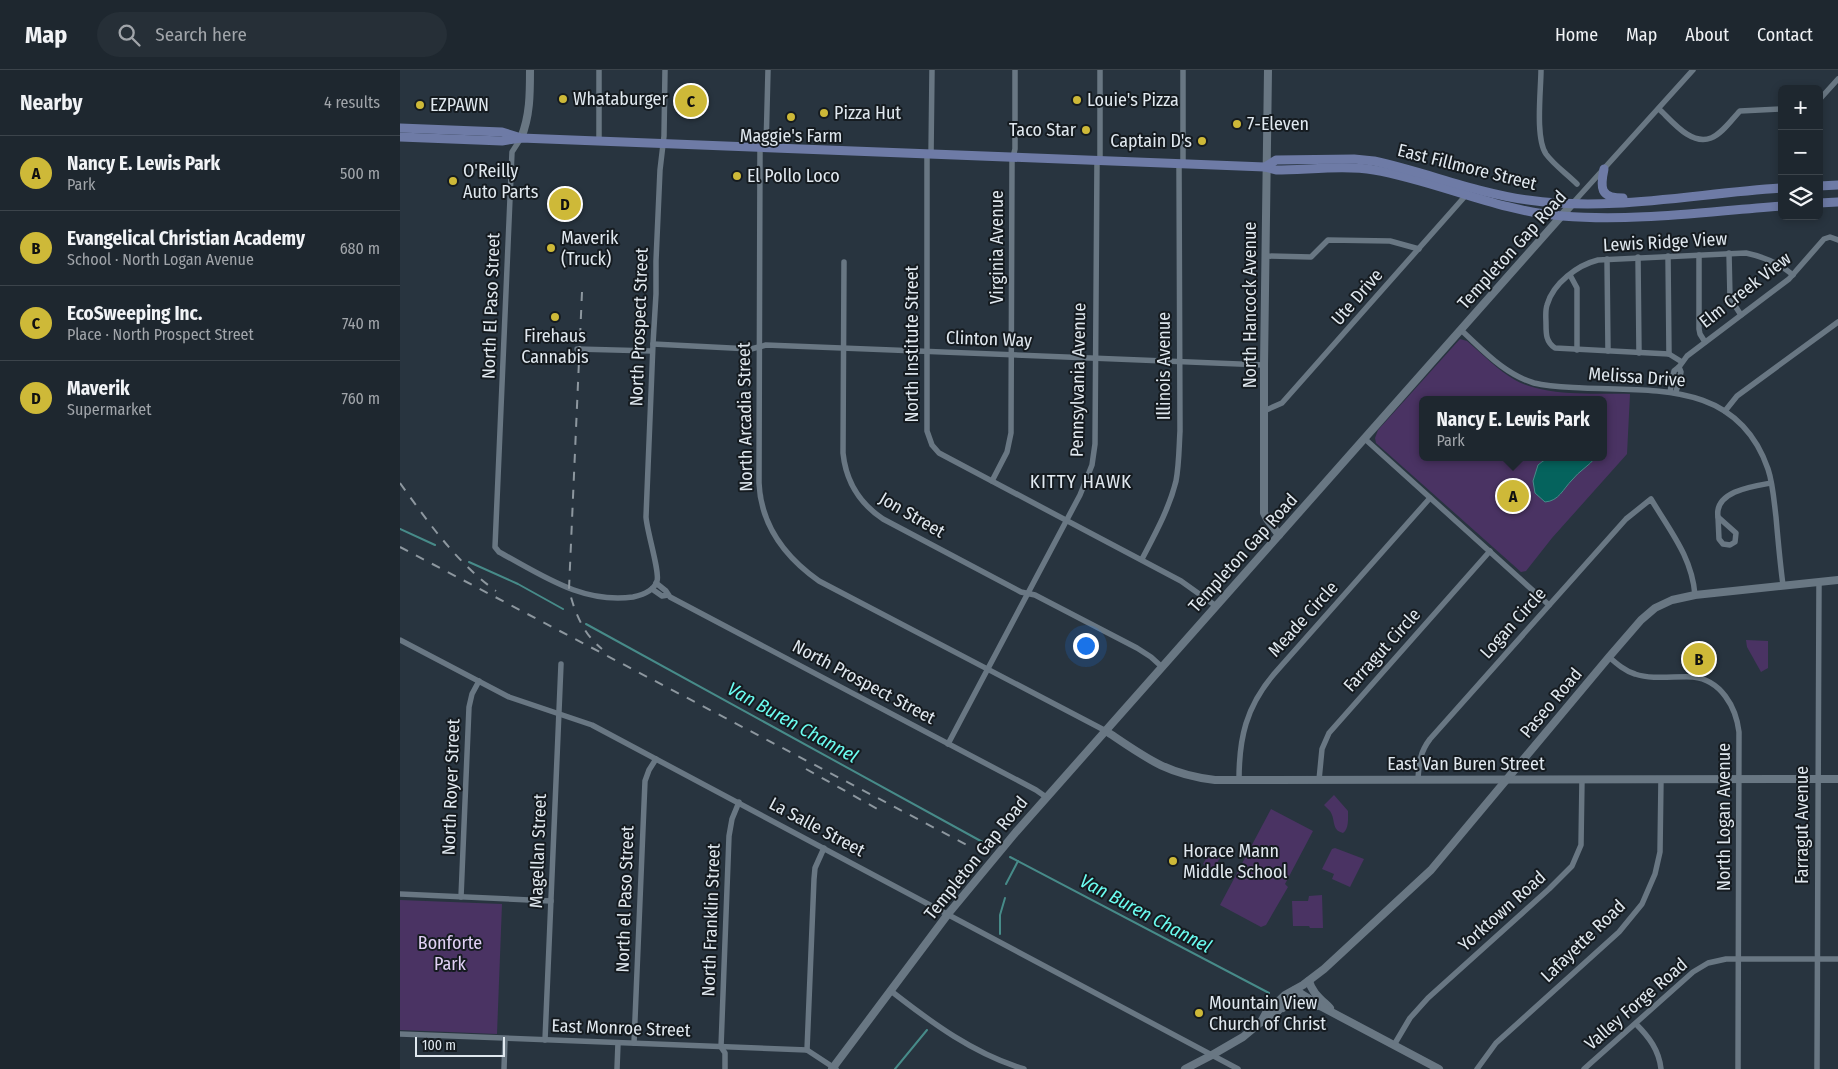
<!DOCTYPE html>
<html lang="en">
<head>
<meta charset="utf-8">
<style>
	:root { --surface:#1e272f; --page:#262f37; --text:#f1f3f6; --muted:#a1a5aa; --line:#3c444b; --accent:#ceb938 }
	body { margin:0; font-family:"Fira Sans Condensed",sans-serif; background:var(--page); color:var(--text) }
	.controls { position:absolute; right:15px; top:15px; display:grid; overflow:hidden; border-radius:8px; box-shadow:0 2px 8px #0003 }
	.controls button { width:45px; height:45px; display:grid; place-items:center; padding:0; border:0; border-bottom:1px solid var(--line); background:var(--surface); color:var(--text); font:25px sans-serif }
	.scale { position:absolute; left:15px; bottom:12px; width:90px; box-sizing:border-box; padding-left:5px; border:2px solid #e0e8ef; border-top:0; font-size:14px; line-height:18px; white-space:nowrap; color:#e0e8ef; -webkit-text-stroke:4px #151b20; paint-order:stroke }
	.you { position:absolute; left:685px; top:575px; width:18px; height:18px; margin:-12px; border:4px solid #fff; border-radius:50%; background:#1a73e8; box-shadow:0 0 0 8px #1a73e833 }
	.badge { display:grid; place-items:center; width:32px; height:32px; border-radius:50%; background:var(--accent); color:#111; font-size:16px; font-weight:700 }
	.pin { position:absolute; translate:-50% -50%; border:2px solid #fff; box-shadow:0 1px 5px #0006 }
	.popup { position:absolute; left:1019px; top:326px; width:188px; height:65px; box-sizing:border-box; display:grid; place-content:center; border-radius:8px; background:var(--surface); filter:drop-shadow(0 1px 4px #0005); font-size:16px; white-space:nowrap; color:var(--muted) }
	.popup b { font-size:19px; color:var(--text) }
	.popup::after { content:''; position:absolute; left:50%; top:100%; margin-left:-10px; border:10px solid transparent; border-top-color:var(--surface) }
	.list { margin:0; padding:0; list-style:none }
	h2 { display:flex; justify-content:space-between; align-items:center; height:65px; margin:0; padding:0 20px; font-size:21px }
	h2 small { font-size:16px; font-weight:400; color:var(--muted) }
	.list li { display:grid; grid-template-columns:32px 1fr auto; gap:15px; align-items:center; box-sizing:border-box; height:75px; padding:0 20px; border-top:1px solid var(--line) }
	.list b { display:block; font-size:19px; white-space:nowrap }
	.list p { margin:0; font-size:16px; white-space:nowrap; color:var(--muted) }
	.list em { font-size:16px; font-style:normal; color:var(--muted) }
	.icon { flex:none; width:28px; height:28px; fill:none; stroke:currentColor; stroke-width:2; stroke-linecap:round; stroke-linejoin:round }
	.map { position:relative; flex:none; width:1438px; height:999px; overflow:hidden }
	header { display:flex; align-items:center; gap:30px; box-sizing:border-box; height:70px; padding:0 25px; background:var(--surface); border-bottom:1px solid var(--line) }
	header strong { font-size:24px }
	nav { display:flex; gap:28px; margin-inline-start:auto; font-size:18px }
	.search { width:350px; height:45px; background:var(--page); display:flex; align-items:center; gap:12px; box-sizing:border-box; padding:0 18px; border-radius:28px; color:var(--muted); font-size:19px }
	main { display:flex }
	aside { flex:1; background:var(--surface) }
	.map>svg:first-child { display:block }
	.green { fill:#4a3363; fill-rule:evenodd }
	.water { fill:#05635d; stroke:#478b89 }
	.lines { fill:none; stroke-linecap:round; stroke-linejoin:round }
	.stream { stroke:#478b89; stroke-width:2 }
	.street { stroke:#697783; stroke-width:5.5 }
	.secondary { stroke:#697783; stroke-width:8 }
	.primary { stroke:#6e7ba6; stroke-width:9 }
	.rail { stroke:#8d979f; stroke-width:2; stroke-dasharray:9 9; stroke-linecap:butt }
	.poi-dot { fill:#ceb938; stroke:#151b20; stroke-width:2 }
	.labels { text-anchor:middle; stroke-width:4; stroke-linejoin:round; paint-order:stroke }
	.poi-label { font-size:18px; fill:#e0e8ef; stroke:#151b20; text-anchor:start }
	.street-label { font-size:18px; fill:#e0e8ef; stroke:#151b20 }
	.park-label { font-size:18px; fill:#e1d1f5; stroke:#151b20 }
	.neighbourhood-label { font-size:19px; letter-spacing:1px; fill:#e0e8ef; stroke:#151b20 }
	.water-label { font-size:19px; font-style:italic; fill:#6bfdf1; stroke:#151b20 }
</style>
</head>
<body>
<header>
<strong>Map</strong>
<div class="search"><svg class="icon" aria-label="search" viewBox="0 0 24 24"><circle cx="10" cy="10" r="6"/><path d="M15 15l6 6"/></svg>Search here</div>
<nav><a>Home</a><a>Map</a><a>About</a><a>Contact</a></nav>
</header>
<main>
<aside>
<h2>Nearby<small>4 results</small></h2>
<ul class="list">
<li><span class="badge">A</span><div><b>Nancy E. Lewis Park</b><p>Park</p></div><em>500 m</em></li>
<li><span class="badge">B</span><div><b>Evangelical Christian Academy</b><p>School · North Logan Avenue</p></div><em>680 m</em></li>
<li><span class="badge">C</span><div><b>EcoSweeping Inc.</b><p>Place · North Prospect Street</p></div><em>740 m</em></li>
<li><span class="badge">D</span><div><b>Maverik</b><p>Supermarket</p></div><em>760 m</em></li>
</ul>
</aside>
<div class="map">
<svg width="1438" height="999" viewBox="0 0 1438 999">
	<rect width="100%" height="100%" fill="#28343f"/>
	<g class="green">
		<path d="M1060,269L1067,271C1083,285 1098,300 1115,310C1145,327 1196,323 1230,324L1227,384L1152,468L1126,501L1121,502L976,373L975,368L978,360ZM1023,330H1203V387H1023Z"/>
		<path d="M1346,570L1368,571V598L1361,602L1347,577Z"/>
		<path d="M934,725L948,741C948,748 949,759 943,763C931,760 936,750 930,741C928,739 926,737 924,735Z"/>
		<path d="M871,739L913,761L885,814L888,817L866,855L861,857L820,835Z"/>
		<path d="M935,778L964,789L950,817L932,809L934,804L922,799L932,779Z"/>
		<path d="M811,780L821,786L813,800L803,794Z"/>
		<path d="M922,825L923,858H910L909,856H893L892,831H908L909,826Z"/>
		<path d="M0,830L102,834L97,964L0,960Z"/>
	</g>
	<path class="water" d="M1155,387H1196C1189,396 1179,401 1172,410C1163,419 1159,431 1145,432L1135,423L1133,411L1138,395L1143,391Z"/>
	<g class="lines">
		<g class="stream">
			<path d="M0,459L35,475"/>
			<path d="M69,492L118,514L163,539"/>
			<path d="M186,554L588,775"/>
			<path d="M610,787L869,923"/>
			<path d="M606,814L618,791"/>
			<path d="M600,864V845L605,828"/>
			<path d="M495,999L527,960"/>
		</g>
		<g class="street">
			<path d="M199,0V71"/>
			<path d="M1141,0C1141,20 1135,68 1146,84C1154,95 1167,104 1177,114"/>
			<path d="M1419,30L1438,9"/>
			<path d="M1259,39C1272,51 1291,76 1311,68C1322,64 1332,49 1340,41L1382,39"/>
			<path d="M121,68L112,82L95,477L99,482C142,505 182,534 233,527C242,525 254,521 257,511C260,502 247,462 246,447L253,274L256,224V191L260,100L264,66L265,0"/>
			<path d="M360,78L359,413C361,456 385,487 419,511L706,661"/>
			<path d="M366,78L368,0"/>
			<path d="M527,85V361L532,375L539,383L781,511L816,536"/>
			<path d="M531,85L532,0"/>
			<path d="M700,91V0"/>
			<path d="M783,94V0"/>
			<path d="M1172,134L1293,0"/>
			<path d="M1329,183L1330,228L1341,245"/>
			<path d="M1299,185V259L1300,264L1305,272"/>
			<path d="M866,186L911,187L928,170L990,171L1019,179"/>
			<path d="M1268,186L1269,284"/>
			<path d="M1238,187L1239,283"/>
			<path d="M1207,189L1208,281"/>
			<path d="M444,192L443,383C446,412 459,433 483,449L621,522L635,525L737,578L751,587L762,597"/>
			<path d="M1170,205L1177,218V280"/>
			<path d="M1061,260C1083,280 1104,304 1134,313C1150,317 1166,317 1183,318C1257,321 1338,312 1368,399C1373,414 1374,431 1376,447C1378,470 1380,493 1383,515"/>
			<path d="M253,274L351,279L366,275L864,295"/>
			<path d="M177,279L252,281"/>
			<path d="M1282,292L1269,284L1155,278C1146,272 1146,264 1146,254C1146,248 1145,241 1147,235C1153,213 1178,195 1198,190L1346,183C1365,187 1379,193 1393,205"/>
			<path d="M1270,322L1274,301L1279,297L1287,286L1389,209L1424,169L1430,167L1438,170"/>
			<path d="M1276,322L1281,302L1279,297"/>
			<path d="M864,341L882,333L1067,124"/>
			<path d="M1325,341L1337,326L1438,252"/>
			<path d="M965,369L1149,535"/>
			<path d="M592,411L607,382L611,363L612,91L615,79V0"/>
			<path d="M1318,447L1336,463L1335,472L1330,475L1323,474L1319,469Z"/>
			<path d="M1318,447C1314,421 1354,416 1371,413"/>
			<path d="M742,489C755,464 769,439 776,411C779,395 779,378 780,361L779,94"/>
			<path d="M256,513L266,521L270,527L636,720L646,727"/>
			<path d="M252,519L262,526L268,525"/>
			<path d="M0,570L109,627L192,655L838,999"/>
			<path d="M1209,587C1217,594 1225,601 1235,604C1253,610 1274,606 1293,607C1321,610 1336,637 1339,662L1338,999"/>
			<path d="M548,674L680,425L692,395L695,374L697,91"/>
			<path d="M1018,709C1019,693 1020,682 1030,669L1226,449L1251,429C1270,461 1292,487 1295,525"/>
			<path d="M839,710C839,668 846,637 874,604L1030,428"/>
			<path d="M919,710L922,679L929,663L1090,481"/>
			<path d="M0,824L151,831"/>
			<path d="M61,827L69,637L72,624L79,611"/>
			<path d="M491,921C532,953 574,984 624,999"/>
			<path d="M1236,954C1249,967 1259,980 1261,999"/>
			<path d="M0,964L407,980L436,999"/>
			<path d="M145,970L161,594"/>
			<path d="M234,973L245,711L249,700L256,689"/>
			<path d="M994,975L1010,948L1028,928L1149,819L1172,796L1181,775L1182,709"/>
			<path d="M407,980L414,809L415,798L424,778"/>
			<path d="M104,999L105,969"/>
			<path d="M217,999L218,973"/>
			<path d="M325,999V983L321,977L329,766L332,749L339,732"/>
			<path d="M1077,999L1096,973L1219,862L1242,834L1255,804L1260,782L1261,709"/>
			<path d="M1184,999L1293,902L1308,893L1326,889H1438"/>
			<path d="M1417,999L1419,512"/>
		</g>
		<g class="secondary">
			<path d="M868,0L864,295V443L867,449L879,465"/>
			<path d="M121,68C130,46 130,24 130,0"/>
			<path d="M706,661C746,688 766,704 815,710L1438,709"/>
			<path d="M909,911C912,923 922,930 930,938"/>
			<path d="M895,920L922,937L1039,999"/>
			<path d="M883,938C895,930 904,936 917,936"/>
			<path d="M861,952L866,943L885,925L903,915L924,899L1031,800L1209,587L1241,550L1255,538L1272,530L1295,525L1438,510"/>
			<path d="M432,999L548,844L616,762L1172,134"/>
			<path d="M785,999L812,985L843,967L861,952L872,948L894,922"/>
		</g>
		<g class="primary">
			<path d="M0,58L102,62L118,67"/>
			<path d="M0,67L102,71L121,68L865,97L876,100C906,100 945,95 974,100C1038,111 1097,141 1162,146C1236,152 1309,141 1382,136"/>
			<path d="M865,97L876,90L954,89L974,91C1025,102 1076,123 1128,130C1213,142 1297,123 1382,118"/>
			<path d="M1204,99C1200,118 1200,128 1223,128"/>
			<path d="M1419,116L1438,115"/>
			<path d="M1419,133L1438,132"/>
		</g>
		<g class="rail">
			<path d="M182,222L169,519C174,541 183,564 202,579"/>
			<path d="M0,413C28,452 56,492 96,521"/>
			<path d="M0,477L567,775"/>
			<path d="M406,699L481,741"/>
		</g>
	</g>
	<g class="poi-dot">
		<circle cx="163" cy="29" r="5"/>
		<circle cx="677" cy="30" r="5"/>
		<circle cx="20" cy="35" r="5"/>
		<circle cx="424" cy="43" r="5"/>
		<circle cx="391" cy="47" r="5"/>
		<circle cx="837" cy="54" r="5"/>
		<circle cx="686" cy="60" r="5"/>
		<circle cx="802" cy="71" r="5"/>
		<circle cx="337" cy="106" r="5"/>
		<circle cx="53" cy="111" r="5"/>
		<circle cx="151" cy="178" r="5"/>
		<circle cx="155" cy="247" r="5"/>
		<circle cx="773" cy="791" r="5"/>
		<circle cx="799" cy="943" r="5"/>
	</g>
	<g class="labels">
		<g class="poi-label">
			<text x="173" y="35">Whataburger</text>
			<text x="687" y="36">Louie's Pizza</text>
			<text x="30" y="41">EZPAWN</text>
			<text x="434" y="49">Pizza Hut</text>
			<text x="847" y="60">7-Eleven</text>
			<text x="676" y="66" text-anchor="end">Taco Star</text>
			<text x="391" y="72" text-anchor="middle">Maggie's Farm</text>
			<text x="792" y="77" text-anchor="end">Captain D's</text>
			<text x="63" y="107">O'Reilly<tspan x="63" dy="21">Auto Parts</tspan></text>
			<text x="347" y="112">El Pollo Loco</text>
			<text x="161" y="174">Maverik<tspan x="161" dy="21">(Truck)</tspan></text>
			<text x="155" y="272" text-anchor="middle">Firehaus<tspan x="155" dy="21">Cannabis</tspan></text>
			<text x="783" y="787">Horace Mann<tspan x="783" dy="21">Middle School</tspan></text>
			<text x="809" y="939">Mountain View<tspan x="809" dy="21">Church of Christ</tspan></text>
		</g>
		<g class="street-label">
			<text transform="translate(1067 97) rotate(14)" y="6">East Fillmore Street</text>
			<text transform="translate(1265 172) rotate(-3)" y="6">Lewis Ridge View</text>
			<text transform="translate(597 177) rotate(-90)" y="6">Virginia Avenue</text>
			<text transform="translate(1112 180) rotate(-48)" y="6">Templeton Gap Road</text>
			<text transform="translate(1345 220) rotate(-38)" y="6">Elm Creek View</text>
			<text transform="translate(957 227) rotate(-49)" y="6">Ute Drive</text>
			<text transform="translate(850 235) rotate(-90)" y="6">North Hancock Avenue</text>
			<text transform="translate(91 236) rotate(-88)" y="6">North El Paso Street</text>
			<text transform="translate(239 257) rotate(-88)" y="6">North Prospect Street</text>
			<text transform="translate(589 269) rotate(2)" y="6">Clinton Way</text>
			<text transform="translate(512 274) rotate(-90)" y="6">North Institute Street</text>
			<text transform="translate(764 296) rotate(-90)" y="6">Illinois Avenue</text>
			<text transform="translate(1237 307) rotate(4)" y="6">Melissa Drive</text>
			<text transform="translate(678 310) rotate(-89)" y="6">Pennsylvania Avenue</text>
			<text transform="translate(345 347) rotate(-91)" y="6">North Arcadia Street</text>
			<text transform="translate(512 445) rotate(30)" y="6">Jon Street</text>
			<text transform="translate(843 483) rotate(-48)" y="6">Templeton Gap Road</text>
			<text transform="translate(903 549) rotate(-48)" y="6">Meade Circle</text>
			<text transform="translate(1113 553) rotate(-48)" y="6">Logan Circle</text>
			<text transform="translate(982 580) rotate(-48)" y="6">Farragut Circle</text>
			<text transform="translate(464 612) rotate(28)" y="6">North Prospect Street</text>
			<text transform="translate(1151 633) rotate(-50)" y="6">Paseo Road</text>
			<text x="1066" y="700">East Van Buren Street</text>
			<text transform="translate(51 717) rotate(-88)" y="6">North Royer Street</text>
			<text transform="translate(1324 747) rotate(-90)" y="6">North Logan Avenue</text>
			<text transform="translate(1402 755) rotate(-90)" y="6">Farragut Avenue</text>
			<text transform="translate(417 757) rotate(28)" y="6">La Salle Street</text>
			<text transform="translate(138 781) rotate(-88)" y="6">Magellan Street</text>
			<text transform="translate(576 788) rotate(-51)" y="6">Templeton Gap Road</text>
			<text transform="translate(225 829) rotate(-88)" y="6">North el Paso Street</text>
			<text transform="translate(1102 841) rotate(-42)" y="6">Yorktown Road</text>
			<text transform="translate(311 850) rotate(-88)" y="6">North Franklin Street</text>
			<text transform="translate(1183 871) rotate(-44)" y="6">Lafayette Road</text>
			<text transform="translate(1236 934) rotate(-41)" y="6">Valley Forge Road</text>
			<text transform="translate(221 958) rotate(2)" y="6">East Monroe Street</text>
		</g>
		<g class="park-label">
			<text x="50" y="879">Bonforte<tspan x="50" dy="21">Park</tspan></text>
		</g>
		<g class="neighbourhood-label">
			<text x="681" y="418">KITTY HAWK</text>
		</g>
		<g class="water-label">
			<text transform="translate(393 652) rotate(29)" y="7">Van Buren Channel</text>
			<text transform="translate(746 843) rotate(28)" y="7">Van Buren Channel</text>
		</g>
	</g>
</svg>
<div class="controls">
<button>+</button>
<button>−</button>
<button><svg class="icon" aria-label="layers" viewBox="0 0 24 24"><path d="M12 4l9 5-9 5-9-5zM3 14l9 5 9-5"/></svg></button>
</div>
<div class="scale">100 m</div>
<div class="you"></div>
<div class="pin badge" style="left:1113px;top:426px">A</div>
<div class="popup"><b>Nancy E. Lewis Park</b>Park</div>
<div class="pin badge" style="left:1299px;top:589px">B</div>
<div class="pin badge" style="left:291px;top:31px">C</div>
<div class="pin badge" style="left:165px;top:134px">D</div>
</div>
</main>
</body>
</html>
